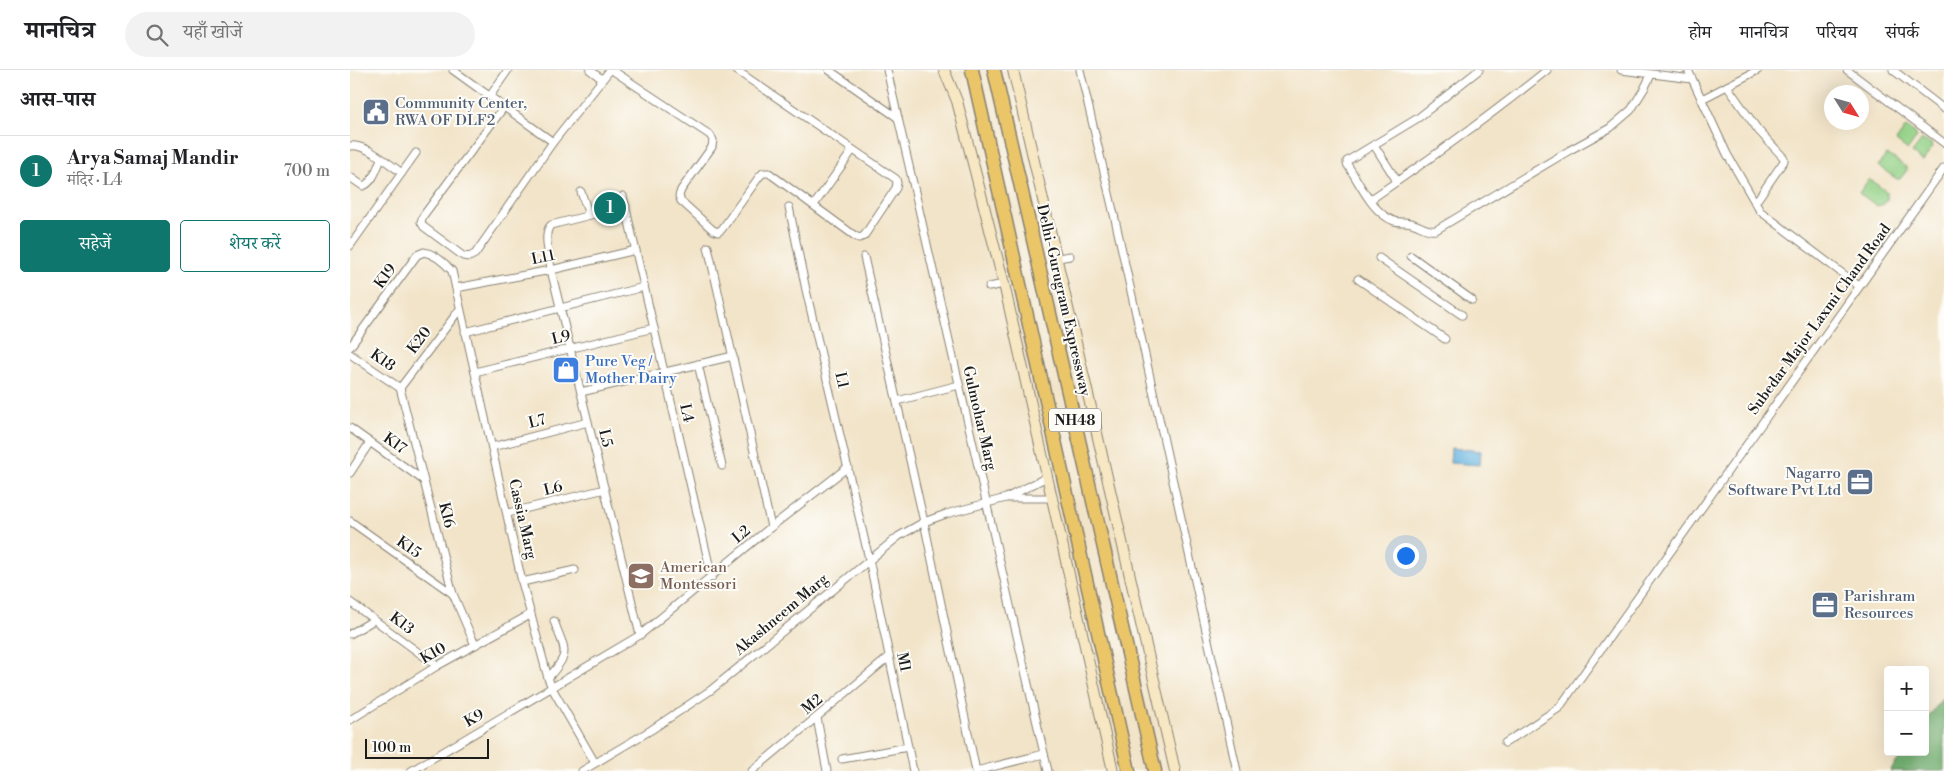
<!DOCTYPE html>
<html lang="hi">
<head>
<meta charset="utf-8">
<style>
	:root { --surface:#fff; --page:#f2f2f2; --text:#202124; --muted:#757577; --line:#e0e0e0; --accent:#0f766e }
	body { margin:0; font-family:"Libre Bodoni","Noto Serif Devanagari",serif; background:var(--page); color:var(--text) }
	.controls { position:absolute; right:15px; bottom:15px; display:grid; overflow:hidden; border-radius:5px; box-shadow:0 5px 20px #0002 }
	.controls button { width:45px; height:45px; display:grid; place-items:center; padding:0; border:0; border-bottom:1px solid var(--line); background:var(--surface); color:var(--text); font:25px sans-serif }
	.compass { position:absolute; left:1474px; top:15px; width:45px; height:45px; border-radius:50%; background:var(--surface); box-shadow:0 5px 20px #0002; rotate:127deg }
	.scale { position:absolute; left:15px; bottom:12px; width:124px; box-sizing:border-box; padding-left:5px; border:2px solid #1c1c1c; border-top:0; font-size:14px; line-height:18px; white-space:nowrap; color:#1c1c1c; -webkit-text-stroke:4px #fdfcf7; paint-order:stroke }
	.you { position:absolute; left:1055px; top:485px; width:18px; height:18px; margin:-12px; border:4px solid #fff; border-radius:50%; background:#1a73e8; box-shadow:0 0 0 8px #1a73e833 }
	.badge { display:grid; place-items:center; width:32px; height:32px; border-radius:50%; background:var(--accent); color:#fff; font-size:16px; font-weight:700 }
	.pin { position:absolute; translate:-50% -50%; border:2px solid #fff; box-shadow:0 1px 5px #0006 }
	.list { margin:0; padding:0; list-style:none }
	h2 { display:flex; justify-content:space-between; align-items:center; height:65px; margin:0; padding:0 20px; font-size:21px }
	h2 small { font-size:16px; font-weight:400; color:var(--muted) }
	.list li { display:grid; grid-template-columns:32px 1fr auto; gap:15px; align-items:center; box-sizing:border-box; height:70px; padding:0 20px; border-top:1px solid var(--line) }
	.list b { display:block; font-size:19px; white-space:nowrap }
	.list p { margin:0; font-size:16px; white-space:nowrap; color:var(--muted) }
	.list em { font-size:16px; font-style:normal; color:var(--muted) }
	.actions { display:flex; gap:10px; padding:15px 20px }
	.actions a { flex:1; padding:11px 0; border:1px solid var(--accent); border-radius:5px; text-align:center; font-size:18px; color:var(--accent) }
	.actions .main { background:var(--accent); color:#fff }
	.icon { flex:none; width:28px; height:28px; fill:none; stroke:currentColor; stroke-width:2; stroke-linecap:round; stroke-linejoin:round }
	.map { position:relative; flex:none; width:1594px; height:701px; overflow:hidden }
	header { display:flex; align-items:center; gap:30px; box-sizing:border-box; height:70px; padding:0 25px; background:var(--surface); border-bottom:1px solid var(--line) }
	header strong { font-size:24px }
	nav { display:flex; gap:28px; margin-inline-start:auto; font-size:18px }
	.search { width:350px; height:45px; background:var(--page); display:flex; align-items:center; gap:12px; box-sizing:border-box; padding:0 18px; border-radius:28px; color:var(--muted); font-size:19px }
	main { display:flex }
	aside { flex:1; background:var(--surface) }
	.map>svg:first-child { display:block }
	.green { fill:#92d085; stroke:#577650 }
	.forest { fill:#75b272; stroke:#486747 }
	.water { fill:#66b3e0; stroke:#41687e }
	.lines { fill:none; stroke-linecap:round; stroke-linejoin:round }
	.street-casing { stroke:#878072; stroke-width:9 }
	.secondary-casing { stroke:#878072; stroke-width:12 }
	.highway-casing { stroke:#878072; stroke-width:15 }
	.street { stroke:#fff; stroke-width:7 }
	.secondary { stroke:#f7e8c3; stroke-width:10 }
	.highway { stroke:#ebc669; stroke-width:12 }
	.labels { text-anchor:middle; stroke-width:4; stroke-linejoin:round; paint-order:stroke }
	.shield { fill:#fdfcf7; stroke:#605f5e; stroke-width:1 }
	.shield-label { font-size:14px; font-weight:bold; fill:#1c1c1c }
	.service-label { font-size:15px; fill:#4e5e75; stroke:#fdfcf7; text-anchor:start }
	.street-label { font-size:15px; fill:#1c1c1c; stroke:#fdfcf7 }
	.shop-label { font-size:15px; fill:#366cbe; stroke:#fdfcf7; text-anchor:start }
	.education-label { font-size:15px; fill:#785e54; stroke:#fdfcf7; text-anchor:start }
</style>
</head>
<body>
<header>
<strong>मानचित्र</strong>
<div class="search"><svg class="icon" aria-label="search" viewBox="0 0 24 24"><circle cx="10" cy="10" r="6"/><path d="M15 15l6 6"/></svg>यहाँ खोजें</div>
<nav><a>होम</a><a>मानचित्र</a><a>परिचय</a><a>संपर्क</a></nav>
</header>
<main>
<aside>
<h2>आस-पास<small></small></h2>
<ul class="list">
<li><span class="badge">1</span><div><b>Arya Samaj Mandir</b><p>मंदिर · L4</p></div><em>700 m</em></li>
</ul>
<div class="actions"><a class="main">सहेजें</a><a>शेयर करें</a></div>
</aside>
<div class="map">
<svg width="1594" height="701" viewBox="0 0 1594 701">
	<rect width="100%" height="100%" fill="#fdfcf7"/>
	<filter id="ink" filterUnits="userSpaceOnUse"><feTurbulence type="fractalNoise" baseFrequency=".02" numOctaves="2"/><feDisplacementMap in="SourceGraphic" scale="10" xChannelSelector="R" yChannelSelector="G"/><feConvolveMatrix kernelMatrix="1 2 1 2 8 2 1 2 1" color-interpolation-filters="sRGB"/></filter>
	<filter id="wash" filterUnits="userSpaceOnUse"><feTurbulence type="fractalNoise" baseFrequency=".0096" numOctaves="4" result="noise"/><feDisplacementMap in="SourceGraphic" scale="20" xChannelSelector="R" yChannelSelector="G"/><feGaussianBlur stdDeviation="1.12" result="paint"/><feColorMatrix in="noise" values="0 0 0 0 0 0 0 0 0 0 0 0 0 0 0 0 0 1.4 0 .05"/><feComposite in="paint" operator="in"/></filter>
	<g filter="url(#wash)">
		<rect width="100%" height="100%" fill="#f2e4c9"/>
		<g class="green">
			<path d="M1556,57L1565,63L1567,67L1558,80L1546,71Z"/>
			<path d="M1572,70L1582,74L1581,76L1582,78L1573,91L1562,83Z"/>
			<path d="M1537,84L1556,97L1557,100L1550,109H1547L1528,96Z"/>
			<path d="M1519,109L1537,122V129L1534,134L1527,136L1509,123Z"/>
		</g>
		<path class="forest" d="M1594,626V701H1540L1554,682H1575V652Z"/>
		<path class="water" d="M1101,378L1131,381L1130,395L1100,393Z"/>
	</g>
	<g filter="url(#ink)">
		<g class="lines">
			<g class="street-casing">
				<g id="street">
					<path d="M103,0L203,72"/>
					<path d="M240,0L252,9"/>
					<path d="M262,0L360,65L363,70L362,77L331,120L329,126L331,131L363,160L368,162L372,159L409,107L413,103H419L505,166L509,168L514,166L546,118L547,113L546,109L386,0"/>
					<path d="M479,0L548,48"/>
					<path d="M537,0L698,701"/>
					<path d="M730,0L765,149L887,701"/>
					<path d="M1129,0L1068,48L997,91V94C1009,112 1022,143 1044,151C1050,153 1058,151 1064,154C1071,156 1078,162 1086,160L1220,80L1260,58L1281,40L1294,19L1301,5"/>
					<path d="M1271,0L1342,9"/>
					<path d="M1338,0L1377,84L1410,141L1509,216"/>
					<path d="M1497,0L1594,73"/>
					<path d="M1543,0L1594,39"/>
					<path d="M1377,16L1408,60L1434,88V91L1405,133"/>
					<path d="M140,26L158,0"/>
					<path d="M1352,29L1408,0"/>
					<path d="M154,37L73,146L71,152L74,157L113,186L119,187L125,184L203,72L260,0"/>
					<path d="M1024,75L1047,111"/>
					<path d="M0,76C15,73 39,94 52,103"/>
					<path d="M0,107L13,116C23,113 27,98 31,89"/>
					<path d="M231,122L239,145"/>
					<path d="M273,126L362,507"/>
					<path d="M1020,130C1080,89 1140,46 1197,0"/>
					<path d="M464,135L502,81"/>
					<path d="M276,136L201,155C192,163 200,187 201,200L290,565"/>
					<path d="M439,137L456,220L519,489L563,701"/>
					<path d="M0,176L66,83"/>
					<path d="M358,177L421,457"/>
					<path d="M1061,186L1122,230"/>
					<path d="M514,187L574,452L626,701L694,684"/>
					<path d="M708,188L720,186"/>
					<path d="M1029,188L1112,245"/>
					<path d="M1008,209L1095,269"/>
					<path d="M639,217L654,214"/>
					<path d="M106,218L201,200L286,180"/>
					<path d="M115,262L294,217"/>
					<path d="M0,277L67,185L74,182C85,184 94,192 102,201L172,512L198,608L202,618L245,693"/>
					<path d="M0,284L50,318"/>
					<path d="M348,294L372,396"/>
					<path d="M125,302L304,258"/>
					<path d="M50,318L103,524L125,575"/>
					<path d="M50,318L110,239"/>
					<path d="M231,322L383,286"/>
					<path d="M547,331L609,315"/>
					<path d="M0,358L73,410"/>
					<path d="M142,377L238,352"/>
					<path d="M0,403L20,372"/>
					<path d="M659,428H702"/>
					<path d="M158,443L255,419"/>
					<path d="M0,451L103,524"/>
					<path d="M172,512L225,500"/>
					<path d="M0,532L87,596"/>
					<path d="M0,564L24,550"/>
					<path d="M198,608C222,581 215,582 204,551"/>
					<path d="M467,648L477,701"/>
					<path d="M0,650L87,596L181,544"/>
					<path d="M1155,673L1209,638L1594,98"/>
					<path d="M492,689L558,677"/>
					<path d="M61,701L290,565L421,457L498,397"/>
					<path d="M232,701L301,660L361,620L549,466L574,452L596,444L656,428L697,407"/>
					<path d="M402,701L539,587"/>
				</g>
			</g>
			<g class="secondary-casing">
				<g id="secondary">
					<path d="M594,0L607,31L654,214L763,701"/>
					<path d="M663,0L825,701"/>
				</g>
			</g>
			<g class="highway-casing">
				<g id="highway">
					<path d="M622,0L779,701"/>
					<path d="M644,0L805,701"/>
				</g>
			</g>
			<use href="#street" class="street"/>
			<use href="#secondary" class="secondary"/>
			<use href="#highway" class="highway"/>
		</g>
	</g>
	<defs>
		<g id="civic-square" transform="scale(1.4375)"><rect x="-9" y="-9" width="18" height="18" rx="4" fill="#5c6f8a" stroke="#fdfcf7"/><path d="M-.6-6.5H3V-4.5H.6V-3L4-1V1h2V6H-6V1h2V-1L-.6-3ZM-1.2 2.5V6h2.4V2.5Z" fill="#fff"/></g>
		<g id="shop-square" transform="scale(1.4375)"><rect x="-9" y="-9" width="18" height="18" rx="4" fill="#3f7fe0" stroke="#fdfcf7"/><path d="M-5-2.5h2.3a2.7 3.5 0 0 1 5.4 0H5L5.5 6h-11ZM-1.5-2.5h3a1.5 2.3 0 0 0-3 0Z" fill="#fff"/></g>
		<g id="office-square" transform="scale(1.4375)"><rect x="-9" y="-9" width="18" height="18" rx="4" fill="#5c6f8a" stroke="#fdfcf7"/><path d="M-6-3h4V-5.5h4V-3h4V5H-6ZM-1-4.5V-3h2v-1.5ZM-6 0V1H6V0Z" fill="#fff"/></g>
		<g id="school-square" transform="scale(1.4375)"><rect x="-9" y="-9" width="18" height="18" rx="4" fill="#8d6e63" stroke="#fdfcf7"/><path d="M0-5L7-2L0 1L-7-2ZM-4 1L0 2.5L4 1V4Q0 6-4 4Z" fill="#fff"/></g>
	</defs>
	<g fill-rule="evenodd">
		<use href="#civic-square" x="26" y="42"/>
		<use href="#shop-square" x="216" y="300"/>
		<use href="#office-square" x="1510" y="412"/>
		<use href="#school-square" x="291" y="506"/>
		<use href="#office-square" x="1475" y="535"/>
	</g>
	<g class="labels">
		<rect class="shield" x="699" y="338.5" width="52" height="23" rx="4"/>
		<g class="shield-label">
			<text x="725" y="355">NH48</text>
		</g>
		<g class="service-label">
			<text x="45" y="38">Community Center,<tspan x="45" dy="17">RWA OF DLF2</tspan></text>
			<text x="1491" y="408" text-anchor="end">Nagarro<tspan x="1491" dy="17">Software Pvt Ltd</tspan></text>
			<text x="1494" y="531">Parishram<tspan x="1494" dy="17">Resources</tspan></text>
		</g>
		<g class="street-label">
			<text transform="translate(193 187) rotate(-12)" y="5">L11</text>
			<text transform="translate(35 206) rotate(-54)" y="5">K19</text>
			<text transform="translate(714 230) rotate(77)" y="5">Delhi-Gurugram Expressway</text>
			<text transform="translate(1469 249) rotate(-54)" y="5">Subedar Major Laxmi Chand Road</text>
			<text transform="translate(211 267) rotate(-14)" y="5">L9</text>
			<text transform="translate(69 270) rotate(-53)" y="5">K20</text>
			<text transform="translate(33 290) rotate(35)" y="5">K18</text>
			<text transform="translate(492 310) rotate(77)" y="5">L1</text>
			<text transform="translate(337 343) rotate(77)" y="5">L4</text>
			<text transform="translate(630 348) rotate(77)" y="5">Gulmohar Marg</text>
			<text transform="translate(187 351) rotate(-14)" y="5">L7</text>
			<text transform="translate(256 368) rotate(76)" y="5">L5</text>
			<text transform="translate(45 373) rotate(35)" y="5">K17</text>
			<text transform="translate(203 418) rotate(-14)" y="5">L6</text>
			<text transform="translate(97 445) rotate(76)" y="5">K16</text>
			<text transform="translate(173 449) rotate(77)" y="5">Cassia Marg</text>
			<text transform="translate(391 464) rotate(-40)" y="5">L2</text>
			<text transform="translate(59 477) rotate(35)" y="5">K15</text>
			<text transform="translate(431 544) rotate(-40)" y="5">Akashneem Marg</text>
			<text transform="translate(52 553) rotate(37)" y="5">K13</text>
			<text transform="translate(83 583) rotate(-30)" y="5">K10</text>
			<text transform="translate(554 592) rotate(78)" y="5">M1</text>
			<text transform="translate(462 634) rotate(-40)" y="5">M2</text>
			<text transform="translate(124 648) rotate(-30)" y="5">K9</text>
		</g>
		<g class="shop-label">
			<text x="235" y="296">Pure Veg /<tspan x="235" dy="17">Mother Dairy</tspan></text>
		</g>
		<g class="education-label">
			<text x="310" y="502">American<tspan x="310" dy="17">Montessori</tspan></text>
		</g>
	</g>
</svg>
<div class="controls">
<button>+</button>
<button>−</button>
</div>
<svg class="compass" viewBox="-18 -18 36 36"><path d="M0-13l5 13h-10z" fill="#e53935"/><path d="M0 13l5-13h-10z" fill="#757577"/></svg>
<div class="scale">100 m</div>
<div class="you"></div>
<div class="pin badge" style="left:260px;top:138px">1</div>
</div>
</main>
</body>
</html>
